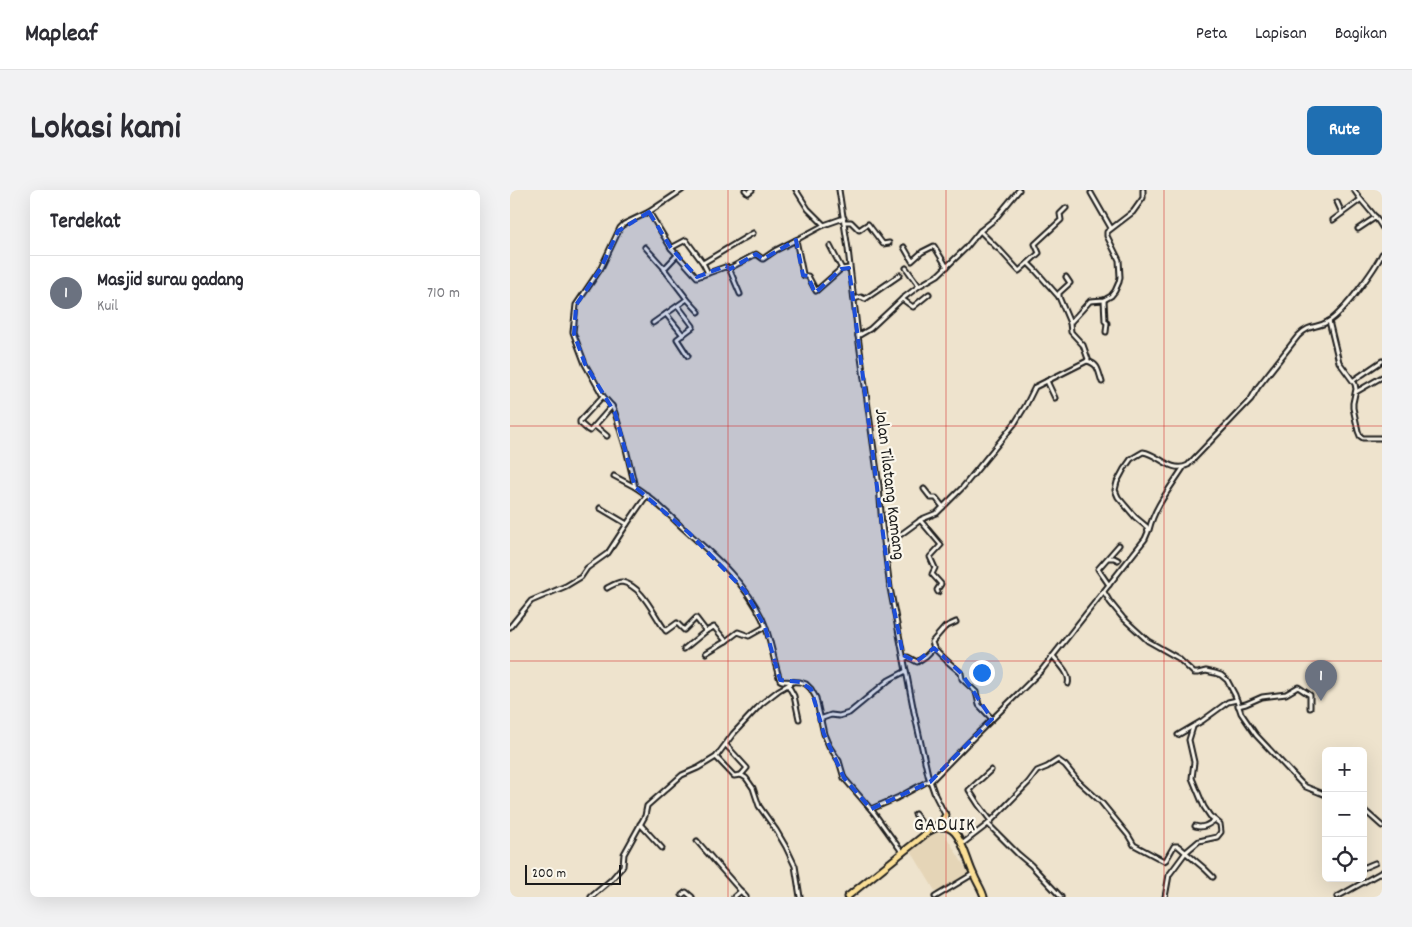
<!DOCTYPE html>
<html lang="id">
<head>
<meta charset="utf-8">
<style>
	:root { --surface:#fff; --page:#f2f2f3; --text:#2b2b33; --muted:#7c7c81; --line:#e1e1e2; --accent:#1f6fb2 }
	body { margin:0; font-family:Dekko,sans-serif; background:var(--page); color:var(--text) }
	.controls { position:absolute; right:15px; bottom:15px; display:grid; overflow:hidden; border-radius:8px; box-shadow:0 5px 20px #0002 }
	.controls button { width:45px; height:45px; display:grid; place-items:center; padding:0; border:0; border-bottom:1px solid var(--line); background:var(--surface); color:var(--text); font:25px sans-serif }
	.scale { position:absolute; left:15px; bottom:12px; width:96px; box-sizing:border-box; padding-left:5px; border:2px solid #1c1c1c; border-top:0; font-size:14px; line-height:18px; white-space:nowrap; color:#1c1c1c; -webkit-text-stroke:4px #fbf7ec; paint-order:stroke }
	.you { position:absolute; left:471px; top:482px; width:18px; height:18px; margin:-12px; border:4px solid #fff; border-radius:50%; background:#1a73e8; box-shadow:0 0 0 8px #1a73e833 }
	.badge { display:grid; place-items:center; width:32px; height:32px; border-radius:50%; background:var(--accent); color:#fff; font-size:16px; font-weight:700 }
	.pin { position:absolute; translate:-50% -41px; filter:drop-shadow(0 1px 2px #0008) }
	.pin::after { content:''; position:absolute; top:26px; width:18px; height:15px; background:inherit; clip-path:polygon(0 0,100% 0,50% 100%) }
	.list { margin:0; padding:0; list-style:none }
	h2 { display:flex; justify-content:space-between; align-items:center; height:65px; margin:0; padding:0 20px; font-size:21px }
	h2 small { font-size:16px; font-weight:400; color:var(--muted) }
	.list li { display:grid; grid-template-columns:32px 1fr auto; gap:15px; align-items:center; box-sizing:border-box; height:75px; padding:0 20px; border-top:1px solid var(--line) }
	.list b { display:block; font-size:19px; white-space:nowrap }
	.list p { margin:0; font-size:16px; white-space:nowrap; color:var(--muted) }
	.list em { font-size:16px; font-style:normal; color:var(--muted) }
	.icon { flex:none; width:28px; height:28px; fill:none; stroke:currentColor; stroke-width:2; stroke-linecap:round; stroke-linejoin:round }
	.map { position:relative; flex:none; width:872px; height:707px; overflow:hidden; border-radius:8px }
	header { display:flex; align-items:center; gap:30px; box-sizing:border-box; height:70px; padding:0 25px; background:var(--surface); border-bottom:1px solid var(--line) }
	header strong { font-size:24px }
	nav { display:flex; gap:28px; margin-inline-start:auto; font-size:18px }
	.intro { display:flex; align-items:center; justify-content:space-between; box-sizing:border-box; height:120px; padding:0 30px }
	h1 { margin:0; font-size:35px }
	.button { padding:12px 22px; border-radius:8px; background:var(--accent); color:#fff; font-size:18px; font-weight:700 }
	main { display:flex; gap:30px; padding:0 30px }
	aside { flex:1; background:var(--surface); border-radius:8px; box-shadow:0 5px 20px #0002 }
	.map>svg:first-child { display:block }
	.built { fill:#e5d5b7 }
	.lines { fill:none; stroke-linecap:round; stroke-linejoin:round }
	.minor-casing { stroke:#1c1c1c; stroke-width:7 }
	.highway-casing { stroke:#1c1c1c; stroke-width:9 }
	.minor { stroke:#fbf7ec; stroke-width:3 }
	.highway { stroke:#fbdf96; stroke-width:5 }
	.marked { fill:#1d4ed8; fill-opacity:0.2; stroke:#1d4ed8; stroke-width:4; stroke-dasharray:10 6; stroke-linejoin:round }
	.grid { fill:none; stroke:#d62828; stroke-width:1; stroke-opacity:0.55 }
	.labels { text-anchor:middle; stroke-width:4.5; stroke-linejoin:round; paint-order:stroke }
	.street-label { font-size:18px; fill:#1c1c1c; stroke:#fbf7ec }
	.quarter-label { font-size:20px; letter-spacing:1px; fill:#1c1c1c; stroke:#fbf7ec }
</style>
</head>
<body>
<header>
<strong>Mapleaf</strong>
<nav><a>Peta</a><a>Lapisan</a><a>Bagikan</a></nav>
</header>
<div class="intro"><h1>Lokasi kami</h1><a class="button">Rute</a></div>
<main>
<aside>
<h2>Terdekat<small></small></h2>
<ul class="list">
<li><span class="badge" style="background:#6b7280">1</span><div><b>Masjid surau gadang</b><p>Kuil</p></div><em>710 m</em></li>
</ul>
</aside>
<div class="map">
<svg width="872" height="707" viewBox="0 0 872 707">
	<rect width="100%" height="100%" fill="#eee3cd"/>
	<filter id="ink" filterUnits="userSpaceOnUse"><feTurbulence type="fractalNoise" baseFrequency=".02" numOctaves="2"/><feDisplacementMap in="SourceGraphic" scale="10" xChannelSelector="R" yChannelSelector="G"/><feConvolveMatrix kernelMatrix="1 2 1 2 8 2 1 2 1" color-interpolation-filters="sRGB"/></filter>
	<g filter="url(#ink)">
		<path class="built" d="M426,642L434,643L460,685L427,704L401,661L422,644Z"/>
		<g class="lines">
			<g class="minor-casing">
				<g id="minor">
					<path d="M172,0L139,22L114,34L110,38L91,78L66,115L63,142L75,174L93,206L102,216L105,223L116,259L125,297C143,308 158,324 174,339C203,365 235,392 252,428C261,447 263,470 270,490L272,491L290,492L296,494L301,499L306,508L314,544L319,556L329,571L334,588L364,623L392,662"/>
					<path d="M235,0L238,3L242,0"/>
					<path d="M286,0L298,19L314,35"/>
					<path d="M329,0L338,59L348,146L369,296L372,336L380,398L404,522L418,585L425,605L443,640"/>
					<path d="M844,0C852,13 864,23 872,37"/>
					<path d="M581,3L601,38"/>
					<path d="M827,12L832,23"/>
					<path d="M139,22L161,58L187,87L215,77L219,78L222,77L246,64L253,69L266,60L286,50L314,35L334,28"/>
					<path d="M823,30L850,10"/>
					<path d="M334,32H341L349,40L358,34L373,54L379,53"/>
					<path d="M848,39L866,27"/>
					<path d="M286,50L293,84L294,86H298L306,101L331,79L339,78"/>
					<path d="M320,56L332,79"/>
					<path d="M135,57L154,78"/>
					<path d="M394,57L402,71L412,62L424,56L437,77"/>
					<path d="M161,58L176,50L193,73L198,83"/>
					<path d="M168,64L154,79L177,109L189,122"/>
					<path d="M193,73L243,43"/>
					<path d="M518,73L529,63L525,54L551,30L550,24L556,18"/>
					<path d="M219,78L230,104"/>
					<path d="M396,78L409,96"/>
					<path d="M549,107V103L560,93L556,87"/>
					<path d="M344,109L351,107L355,109L390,85"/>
					<path d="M392,109L403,117L419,104"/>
					<path d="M594,110L595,131L597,133L596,142"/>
					<path d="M168,116L183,136V137L167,149L178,166"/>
					<path d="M156,124L173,145"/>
					<path d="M819,131L829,172L845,194L846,199L843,213V218L848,241L850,246L853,248H872"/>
					<path d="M143,133L177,109"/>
					<path d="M560,133L580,111L594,110L601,106L605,101L609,92L610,87L609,70L597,46V42L623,22L633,8V0"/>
					<path d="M348,146L360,139L392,109L409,96L428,85L456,58L470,41L485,29L509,0"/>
					<path d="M577,171C589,174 588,181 592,192"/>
					<path d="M844,190L872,171"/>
					<path d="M537,191L545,208"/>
					<path d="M846,202L872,187"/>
					<path d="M93,206L70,231V233L78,240L80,241L102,216"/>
					<path d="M85,236L97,246"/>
					<path d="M104,286L125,297"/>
					<path d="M414,299L421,308H426L433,317"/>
					<path d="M90,318L117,334"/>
					<path d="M410,330L431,355L420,367L425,378L422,384L431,394L427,400L428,402"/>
					<path d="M639,340C644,318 660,298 673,278"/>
					<path d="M375,356L412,329L427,323L453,297L505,233L516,215L525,197L577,171L578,169L573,155L561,142L560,133L549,107L526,81L518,73L509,81L489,59L487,58L470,41"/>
					<path d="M599,368H604L608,370"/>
					<path d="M599,395L588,379L609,355"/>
					<path d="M97,398C101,396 107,392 112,392C133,396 144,426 156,441L167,433L174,440L186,428L196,441L204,437L216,451L228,442L239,446L255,437"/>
					<path d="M594,402L600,412L613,428L638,451L668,468L684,483H688L696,481L705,483L711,485L717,490L725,505L731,523L746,545L791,593L796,597L816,605"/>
					<path d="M446,432L435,437L422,452L424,458L437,471L451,483L452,489L466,502L469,515L482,529"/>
					<path d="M0,437L21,411L56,396L71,387L77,378L98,363L117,334L137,305"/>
					<path d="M174,459L196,441"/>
					<path d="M196,463L216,451"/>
					<path d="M543,466C549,474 561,484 558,494"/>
					<path d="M394,469L398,467L407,472L416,466L424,458"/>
					<path d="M278,495L284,506L289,529"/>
					<path d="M728,516L736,514L752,507L776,504L788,497L800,505V518"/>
					<path d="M310,529L321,525L329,526L339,523L379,490L396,481"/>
					<path d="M668,545L692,531L718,512L727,510"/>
					<path d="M216,555L237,578L231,585"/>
					<path d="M206,567L224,586L231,585L236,588L243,598L249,616L266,640L276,657L285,676L290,707"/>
					<path d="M420,592L462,549L531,481L635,349L638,342L637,337L625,327L608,307L605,300L607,292L614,279L621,269L633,262C649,264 661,284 678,275L741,209L748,197L788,146C801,133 807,139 819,131C833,123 865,79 872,64"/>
					<path d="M361,619L387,608L420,590"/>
					<path d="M853,619L872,636"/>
					<path d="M405,624L418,642"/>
					<path d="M481,631L468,614L459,600L481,580"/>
					<path d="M130,634L152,658"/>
					<path d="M478,634L508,664L521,675L551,707"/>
					<path d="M685,636C693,639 699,634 705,630"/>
					<path d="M187,651L236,707"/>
					<path d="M452,654L478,634L518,593L527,581L537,577L548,570L555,575L568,591L591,612L618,645L624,655L654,671L656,670L664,656H668L695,679L703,687"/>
					<path d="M853,678L865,673"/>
					<path d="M172,705L176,702L182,707"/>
					<path d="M81,707L101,690L113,676L114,664L135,626L137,616L172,585L188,578L206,567L223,544L251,514L269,500L283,492"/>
					<path d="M224,707L231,701"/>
					<path d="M425,707L463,684"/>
					<path d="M655,707L659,685L676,662L689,651L707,647L711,642L710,634L700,626L694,617L682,588L684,572L679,550L683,537"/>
					<path d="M827,707L872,682"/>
				</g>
			</g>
			<g class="highway-casing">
				<g id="highway">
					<path d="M424,638L432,631L436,625"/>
					<path d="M337,707L418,642C450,622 454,666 464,685C467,693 472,699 474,707"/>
				</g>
			</g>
			<use href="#minor" class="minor"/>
			<use href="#highway" class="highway"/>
		</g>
	</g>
	<path class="marked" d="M139,22L161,58L187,87L216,76L220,79L246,64L253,69L286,50L293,85L298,86L305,103L331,79L339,78L380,398L393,465L406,472L424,458L451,483L482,529L420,592L361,619L334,588L314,544L301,499L290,492L270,490L255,437L235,401L179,343L125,297L105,223L75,174L64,144L66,115L91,78L108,41Z"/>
	<path class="grid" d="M218,0V707M436,0V707M654,0V707M0,236H872M0,471H872"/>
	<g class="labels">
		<g class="street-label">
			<text transform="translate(381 294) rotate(83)" y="6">Jalan Tilatang Kamang</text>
		</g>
		<g class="quarter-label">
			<text x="435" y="640">GADUIK</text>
		</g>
	</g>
</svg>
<div class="controls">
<button>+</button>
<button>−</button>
<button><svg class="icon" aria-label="locate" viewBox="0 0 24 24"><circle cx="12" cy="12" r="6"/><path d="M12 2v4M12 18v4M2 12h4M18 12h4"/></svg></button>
</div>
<div class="scale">200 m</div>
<div class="you"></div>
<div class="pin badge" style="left:811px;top:511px;background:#6b7280">1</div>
</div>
</main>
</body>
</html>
